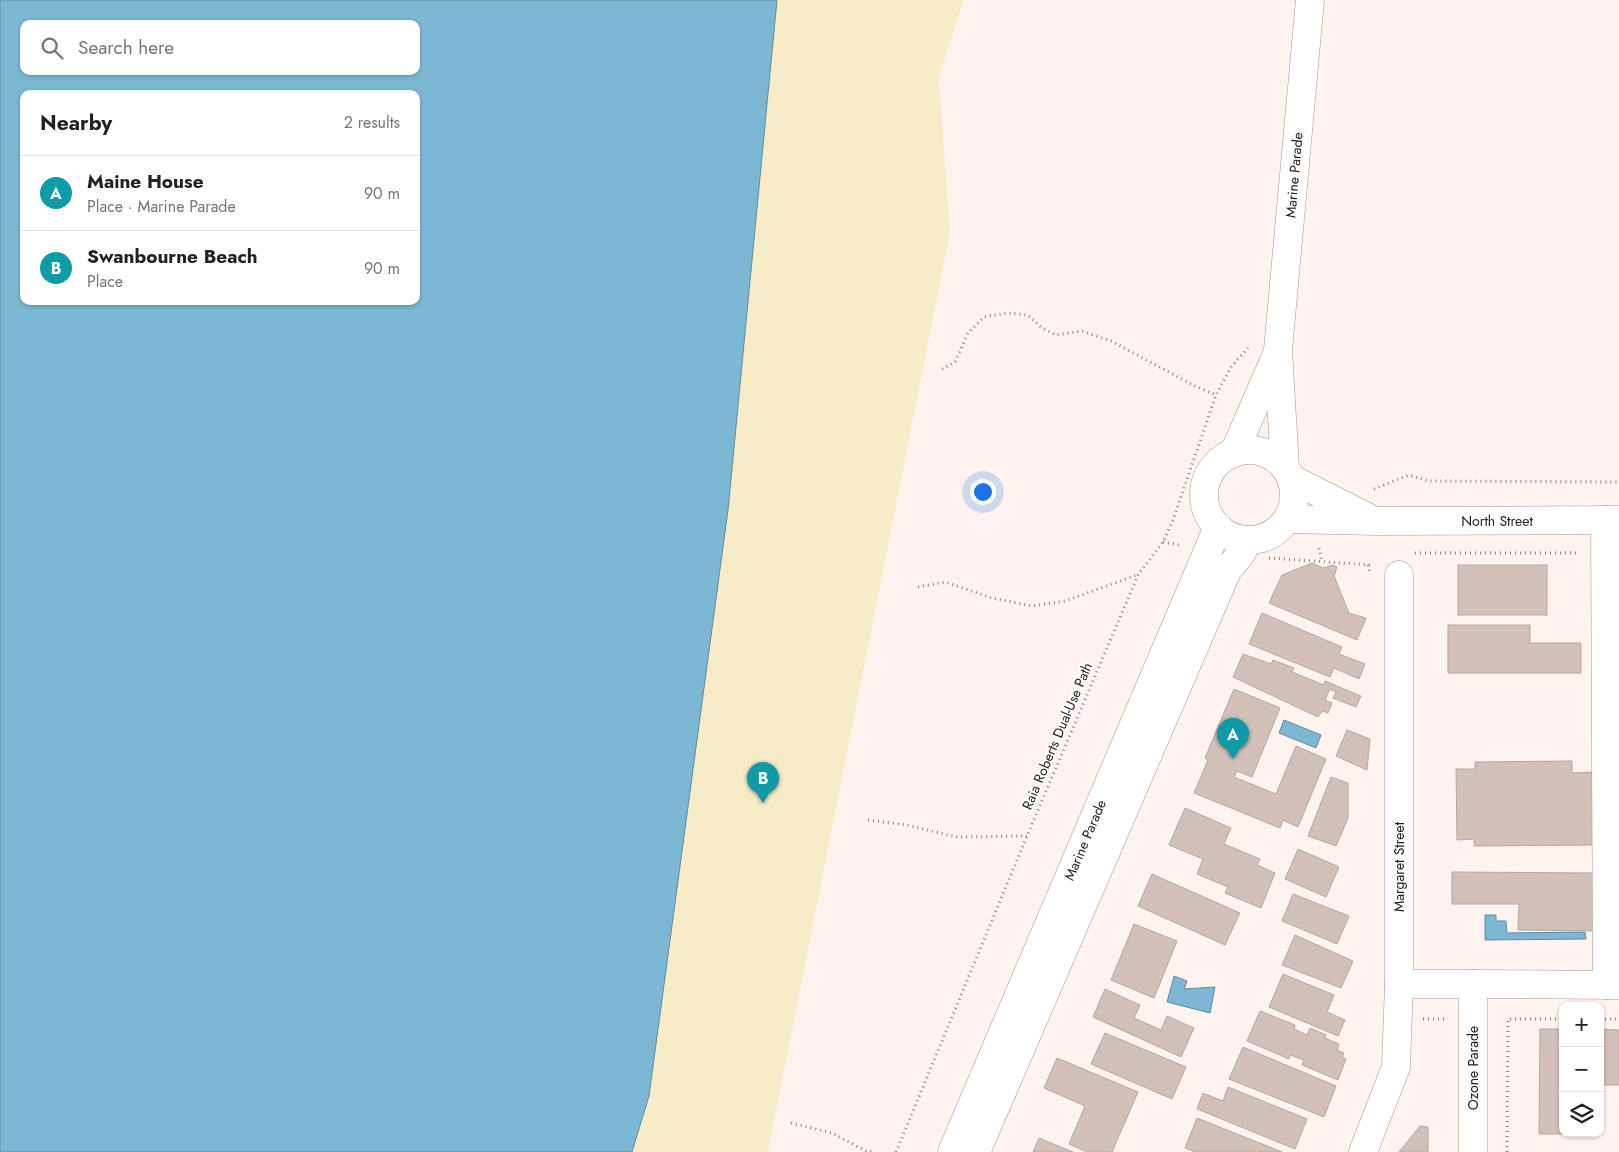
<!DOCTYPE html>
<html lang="en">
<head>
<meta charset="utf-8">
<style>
	:root { --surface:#fff; --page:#f2f2f2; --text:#222; --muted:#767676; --line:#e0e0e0; --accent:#8f4d1b }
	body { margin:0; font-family:Jost,sans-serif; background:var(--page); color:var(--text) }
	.controls { position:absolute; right:15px; bottom:15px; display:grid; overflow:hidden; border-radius:10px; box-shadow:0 1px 4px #0004 }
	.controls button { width:45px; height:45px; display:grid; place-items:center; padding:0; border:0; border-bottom:1px solid var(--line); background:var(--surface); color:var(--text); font:25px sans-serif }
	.you { position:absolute; left:982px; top:491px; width:18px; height:18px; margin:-12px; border:4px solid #fff; border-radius:50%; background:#1a73e8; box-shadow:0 0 0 8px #1a73e833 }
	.badge { display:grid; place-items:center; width:32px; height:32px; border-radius:50%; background:var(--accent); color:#fff; font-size:16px; font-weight:700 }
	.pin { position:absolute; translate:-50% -41px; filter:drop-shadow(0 1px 2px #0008) }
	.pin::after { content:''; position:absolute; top:26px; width:18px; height:15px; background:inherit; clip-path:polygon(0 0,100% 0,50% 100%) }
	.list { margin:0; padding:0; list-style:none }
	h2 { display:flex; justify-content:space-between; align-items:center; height:65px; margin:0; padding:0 20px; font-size:21px }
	h2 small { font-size:16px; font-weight:400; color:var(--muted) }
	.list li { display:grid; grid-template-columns:32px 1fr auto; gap:15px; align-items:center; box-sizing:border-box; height:75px; padding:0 20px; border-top:1px solid var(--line) }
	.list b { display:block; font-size:19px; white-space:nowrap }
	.list p { margin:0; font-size:16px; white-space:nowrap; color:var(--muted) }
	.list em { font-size:16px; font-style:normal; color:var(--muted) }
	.icon { flex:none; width:28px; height:28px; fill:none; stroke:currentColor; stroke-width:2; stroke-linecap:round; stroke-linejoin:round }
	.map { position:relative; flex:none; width:1619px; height:1152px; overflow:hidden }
	.search { position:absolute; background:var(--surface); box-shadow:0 1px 4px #0004; left:20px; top:20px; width:400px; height:55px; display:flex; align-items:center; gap:12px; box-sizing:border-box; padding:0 18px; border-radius:10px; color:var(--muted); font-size:19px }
	.panel { position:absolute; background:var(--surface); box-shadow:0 1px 4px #0004; left:20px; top:90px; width:400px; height:215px; border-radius:10px }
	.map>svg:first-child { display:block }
	.sand { fill:#f6ecc7 }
	.water { fill:#7cb8d3; stroke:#628a9c; fill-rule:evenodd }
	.building { fill:#d2c1b9; stroke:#b6a69d }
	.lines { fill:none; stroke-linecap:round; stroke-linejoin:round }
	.minor-casing { stroke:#a6968e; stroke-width:29 }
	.path { stroke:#8c837f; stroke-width:3; stroke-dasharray:1 4; stroke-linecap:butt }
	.minor { stroke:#fff; stroke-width:28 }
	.labels { text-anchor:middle; stroke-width:4; stroke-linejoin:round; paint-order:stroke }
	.street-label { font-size:14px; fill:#26201c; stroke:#fff }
</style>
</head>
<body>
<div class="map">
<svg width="1619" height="1152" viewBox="0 0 1619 1152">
	<rect width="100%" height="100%" fill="#fef3ee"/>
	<path class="sand" d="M777,0H964L939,77L950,233L768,1152H632L649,1096L728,510Z"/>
	<g class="water">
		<path d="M0,0H777L728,510L649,1096L632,1152H0ZM24,24H416V71H24ZM24,94H416V301H24Z"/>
		<path d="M1284,720L1321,735L1316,748L1279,733Z"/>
		<path d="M1485,915H1496V921H1506L1507,933L1585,932L1586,939L1485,940Z"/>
		<path d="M1174,976L1187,981L1184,989L1215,987L1210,1013L1167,1002Z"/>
	</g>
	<g class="building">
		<path d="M1312,563L1323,568L1333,565L1337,567L1334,576L1349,613L1366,618L1357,640L1269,603L1282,575Z"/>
		<rect x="1458" y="565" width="89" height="50"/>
		<path d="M1262,613L1342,647L1339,654L1365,664L1359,679L1334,668L1330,677L1249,644Z"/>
		<path d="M1448,625H1530V643H1581V673H1448Z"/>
		<path d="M1243,654L1271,664L1273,660L1294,668L1292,672L1324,685L1325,681L1361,696L1356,707L1333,698L1336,692L1330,689L1325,700L1332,703L1328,713L1322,711L1318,717L1233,677Z"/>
		<path d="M1234,689L1280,708L1252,777L1237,771L1234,777L1276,794L1296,746L1326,759L1298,827L1283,820L1280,828L1194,793L1208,760L1205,758Z"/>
		<path d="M1347,730L1370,739L1367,770L1336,756Z"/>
		<path d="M1572,761V773L1597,772V845L1474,846V839L1457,840L1456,769H1475V762Z"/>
		<path d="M1331,777L1348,783V818L1336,846L1308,836Z"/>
		<path d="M1185,808L1231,828L1224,844L1260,859L1257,865L1275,873L1261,908L1225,893L1228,887L1197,874L1203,859L1169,845Z"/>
		<path d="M1298,849L1339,867L1326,897L1285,879Z"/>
		<path d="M1452,872L1595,873V931L1518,930L1519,904H1452Z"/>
		<path d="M1152,874L1240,913L1225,945L1138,906Z"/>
		<path d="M1293,894L1349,916L1337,944L1282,921Z"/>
		<path d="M1134,924L1177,941L1154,998L1111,980Z"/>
		<path d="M1295,935L1353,961L1341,988L1282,965Z"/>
		<path d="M1283,974L1334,995L1327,1012L1345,1020L1338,1036L1269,1007Z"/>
		<path d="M1105,989L1140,1005L1134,1018L1161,1030L1167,1016L1194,1028L1181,1057L1093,1017Z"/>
		<path d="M1260,1011L1295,1025L1294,1029L1307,1035L1310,1028L1326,1035L1325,1038L1339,1044L1337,1050L1344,1053L1342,1057L1346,1059L1338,1080L1302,1065L1304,1060L1290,1055L1289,1059L1247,1041Z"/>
		<path d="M1540,1029H1563V1133L1578,1134H1539Z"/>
		<path d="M1600,1029L1619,1030V1085H1600Z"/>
		<path d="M1105,1033L1186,1067L1172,1099L1091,1064Z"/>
		<path d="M1243,1047L1336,1086L1324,1117L1229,1079Z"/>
		<path d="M1057,1058L1138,1092L1112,1152H1087L1069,1144L1085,1106L1044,1088Z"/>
		<path d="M1228,1087L1307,1119L1295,1149L1197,1109L1203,1093L1223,1101Z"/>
		<path d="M1197,1118L1282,1152H1196L1185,1148Z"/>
		<path d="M1420,1126L1428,1127V1152H1399Z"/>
		<path d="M1039,1138L1073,1152H1033Z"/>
	</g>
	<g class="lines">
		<g class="minor-casing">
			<g id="minor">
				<circle cx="1249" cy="495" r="45"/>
				<path d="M1234,453L1276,356"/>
				<path d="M1285,468L1278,350L1310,0"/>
				<path d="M1292,479L1367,517"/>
				<path d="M1288,519L1375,521L1619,520"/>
				<path d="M1605,520L1607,985"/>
				<path d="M1399,984H1473"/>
				<path d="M952,1152L1218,527"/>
				<path d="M976,1152L1228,569L1241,554L1248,540"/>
				<path d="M1363,1152L1396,1067L1399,984V575"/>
				<path d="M1473,1152V984L1619,985"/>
			</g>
		</g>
		<g class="path">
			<path d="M942,369L955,362L968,333L984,317L1007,313L1028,315L1042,328L1056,335L1082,331L1111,341L1195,386L1216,395"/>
			<path d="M1374,489L1409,475L1429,481L1619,482"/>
			<path d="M1163,542L1180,545"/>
			<path d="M1319,548L1322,562"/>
			<path d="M1415,553H1579"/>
			<path d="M1269,558L1370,565"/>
			<path d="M1368,565L1370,573"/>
			<path d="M918,587L945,582L992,598L1032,606L1065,601L1137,575"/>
			<path d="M868,820L907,825L956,837L1027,836"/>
			<path d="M1423,1019H1447"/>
			<path d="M1600,1019H1619"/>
			<path d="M791,1123L832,1133L866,1151L875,1152"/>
			<path d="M896,1152L1027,836L1138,575L1163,542L1173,520L1216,395L1231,367L1248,348"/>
			<path d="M1507,1152L1508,1019H1563"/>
		</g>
		<use href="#minor" class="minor"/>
	</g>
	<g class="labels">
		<g class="street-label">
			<text transform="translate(1294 175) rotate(-85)" y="5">Marine Parade</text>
			<text x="1497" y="526">North Street</text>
			<text transform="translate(1057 736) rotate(-67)" y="5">Raia Roberts Dual-Use Path</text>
			<text transform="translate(1085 840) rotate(-67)" y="5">Marine Parade</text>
			<text transform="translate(1399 867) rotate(-90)" y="5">Margaret Street</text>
			<text transform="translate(1473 1068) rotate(-90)" y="5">Ozone Parade</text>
		</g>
	</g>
</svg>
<div class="controls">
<button>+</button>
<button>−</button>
<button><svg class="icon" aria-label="layers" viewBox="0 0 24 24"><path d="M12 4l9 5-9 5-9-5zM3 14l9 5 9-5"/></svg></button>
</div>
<div class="you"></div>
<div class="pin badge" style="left:1233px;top:759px;background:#0f9aa8">A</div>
<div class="pin badge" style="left:763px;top:803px;background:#0f9aa8">B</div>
<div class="search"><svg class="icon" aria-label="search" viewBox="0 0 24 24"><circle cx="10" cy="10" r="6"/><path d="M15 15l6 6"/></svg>Search here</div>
<section class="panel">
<h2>Nearby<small>2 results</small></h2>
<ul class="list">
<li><span class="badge" style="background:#0f9aa8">A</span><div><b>Maine House</b><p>Place · Marine Parade</p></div><em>90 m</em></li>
<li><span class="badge" style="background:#0f9aa8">B</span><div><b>Swanbourne Beach</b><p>Place</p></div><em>90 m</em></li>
</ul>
</section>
</div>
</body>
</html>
